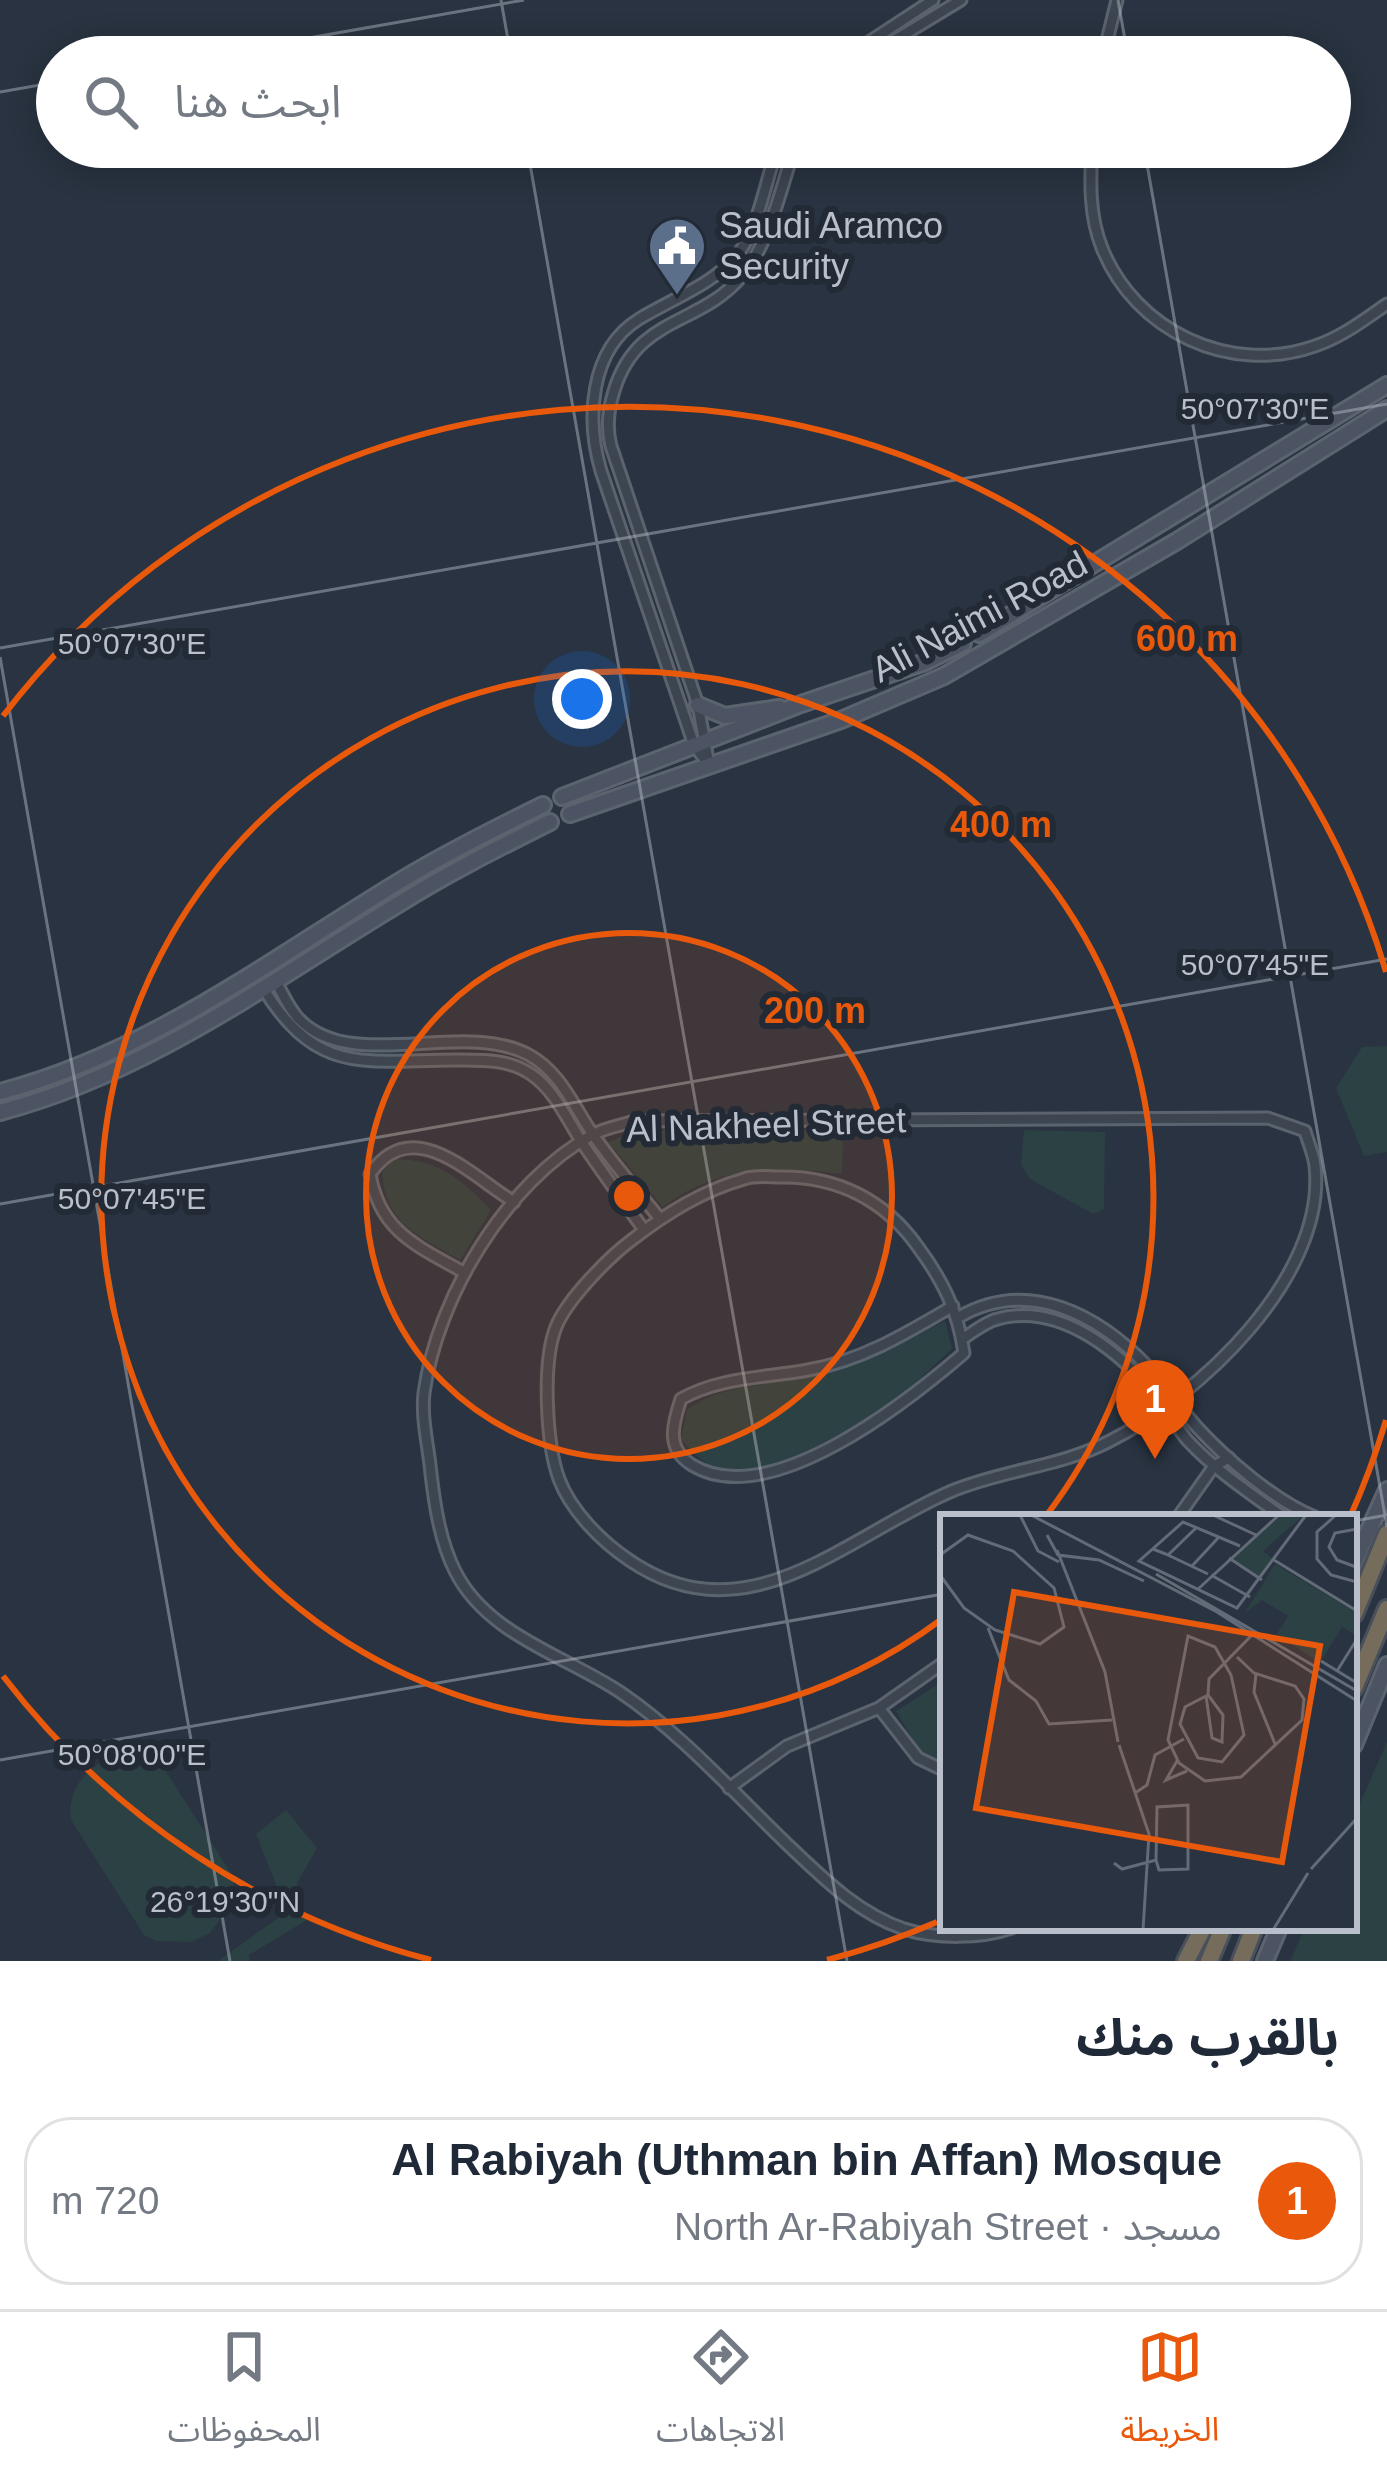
<!DOCTYPE html>
<html lang="ar">
<head>
<meta charset="utf-8">
<style>
	:root { --surface:#fff; --page:#f6f6f7; --text:#1f2937; --muted:#747a83; --line:#e0e1e3; --accent:#ea580c }
	body { margin:0; font-family:Helvetica,"Noto Sans Arabic",sans-serif; background:var(--page); color:var(--text); direction:rtl }
	.you { position:absolute; left:582px; top:699px; width:42px; height:42px; margin:-30px; border:9px solid #fff; border-radius:50%; background:#1a73e8; box-shadow:0 0 0 18px #1a73e833 }
	.badge { display:grid; place-items:center; width:78px; height:78px; border-radius:50%; background:var(--accent); color:#fff; font-size:39px; font-weight:700 }
	.pin { position:absolute; translate:-50% -99px; filter:drop-shadow(0 3px 6px #0008) }
	.pin::after { content:''; position:absolute; top:63px; width:42px; height:36px; background:inherit; clip-path:polygon(0 0,100% 0,50% 100%) }
	.list { margin:0; padding:0; list-style:none }
	h2 { display:flex; justify-content:space-between; align-items:center; height:156px; margin:0; padding:0 48px; font-size:51px }
	h2 small { font-size:39px; font-weight:400; color:var(--muted) }
	.list li { display:grid; grid-template-columns:78px 1fr auto; gap:36px; align-items:center; box-sizing:border-box; height:168px; margin:0 24px 24px; padding:0 24px; border:3px solid var(--line); border-radius:48px }
	.list b { display:block; font-size:45px; white-space:nowrap }
	.list p { margin:0; font-size:39px; white-space:nowrap; color:var(--muted) }
	.list em { font-size:39px; font-style:normal; color:var(--muted) }
	.icon { flex:none; width:66px; height:66px; fill:none; stroke:currentColor; stroke-width:2; stroke-linecap:round; stroke-linejoin:round }
	.map { position:relative; flex:none; width:1387px; height:1961px; overflow:hidden; direction:ltr }
	.search { position:absolute; background:var(--surface); box-shadow:0 6px 30px #0003; left:36px; right:36px; top:36px; height:132px; display:flex; align-items:center; gap:30px; box-sizing:border-box; padding:0 42px; border-radius:66px; color:var(--muted); font-size:45px }
	.sheet { height:348px; background:var(--surface) }
	nav { display:flex; justify-content:space-around; align-items:center; box-sizing:border-box; height:168px; border-top:3px solid var(--line); background:var(--surface); font-size:33px; color:var(--muted) }
	nav a { display:grid; justify-items:center; gap:6px }
	nav .on { color:var(--accent) }
	.map>svg:first-child { display:block }
	.green { fill:#2c4143 }
	.lines { fill:none; stroke-linecap:round; stroke-linejoin:round }
	.street-casing { stroke:#5b636e; stroke-width:15 }
	.secondary-casing { stroke:#5b636e; stroke-width:20 }
	.highway-casing { stroke:#48505b; stroke-width:22 }
	.street { stroke:#3d4551; stroke-width:9 }
	.secondary { stroke:#4c5463; stroke-width:14 }
	.highway { stroke:#766c5b; stroke-width:16 }
	.ticks { fill:none; stroke:#bac0cb; stroke-width:3; stroke-opacity:0.45 }
	.ring { fill:none; stroke:#e8590c; stroke-width:6 }
	.labels { text-anchor:middle; stroke-width:12; stroke-linejoin:round; paint-order:stroke }
	.poi-label { font-size:36px; fill:#bac0cb; stroke:#222a36; text-anchor:start }
	.street-label { font-size:36px; fill:#bac0cb; stroke:#222a36 }
	.inset-road { fill:none; stroke:#636b78; stroke-width:3 }
	.view { fill:#e8590c; fill-opacity:0.15; stroke:#e8590c; stroke-width:6 }
	.inset-edge { fill:none; stroke:#bac0cb; stroke-width:6 }
	.ticks-label { font-size:30px; text-anchor:middle; fill:#bac0cb; stroke:#222a36; stroke-width:12; stroke-linejoin:round; paint-order:stroke }
	.centre { fill:#e8590c; stroke:#222a36; stroke-width:6 }
	.ring-label { font-size:36px; text-anchor:middle; font-weight:bold; fill:#e8590c; stroke:#222a36; stroke-width:12; stroke-linejoin:round; paint-order:stroke }
</style>
</head>
<body>
<div class="map">
<svg width="1387" height="1961" viewBox="0 0 1387 1961">
	<rect width="100%" height="100%" fill="#293341"/>
	<g class="green">
		<path d="M1387,1046V1152L1364,1156L1336,1088L1362,1047Z"/>
		<path d="M641,1130L843,1131L842,1174C777,1165 717,1166 663,1207L608,1142Z"/>
		<path d="M1024,1130L1105,1132L1104,1209L1093,1214L1030,1179L1021,1165Z"/>
		<path d="M394,1159C439,1159 462,1180 491,1210L460,1260C420,1236 385,1224 382,1172Z"/>
		<path d="M945,1321L952,1349C935,1364 920,1380 903,1393C868,1421 771,1479 725,1471C707,1468 692,1452 681,1439L687,1410C724,1381 779,1386 823,1374C867,1363 905,1341 945,1321Z"/>
		<path d="M943,1681V1765L919,1750L896,1711Z"/>
		<path d="M1387,1742V1961H1290L1305,1928H1354V1817Z"/>
		<path d="M127,1753L160,1762L234,1878L231,1904L210,1933L191,1942L156,1941L144,1935L71,1820C66,1784 94,1759 127,1753Z"/>
		<path d="M286,1810L317,1848L297,1883L307,1920L249,1955L250,1961H218L278,1918L281,1897L256,1834Z"/>
	</g>
	<g class="lines">
		<g class="street-casing">
			<g id="street">
				<path d="M846,57L933,0"/>
				<path d="M867,57L961,0"/>
				<path d="M1103,57L1117,0"/>
				<path d="M1092,147C1090,181 1089,216 1102,248C1135,331 1230,376 1315,346C1342,337 1364,320 1387,304"/>
				<path d="M709,765L694,745L601,471C586,420 589,350 639,319C670,300 709,286 734,259C760,229 764,183 778,147"/>
				<path d="M709,765L698,705L611,446C606,427 608,410 614,391C637,315 699,327 742,276C771,241 780,189 795,147"/>
				<path d="M275,980C282,992 289,1009 299,1019C351,1074 463,1019 529,1055C560,1072 573,1105 592,1133C612,1163 637,1190 660,1219"/>
				<path d="M263,988C319,1079 367,1059 462,1060C486,1060 511,1060 532,1075C554,1090 567,1119 581,1141C601,1171 623,1201 644,1230"/>
				<path d="M465,1273C417,1246 380,1232 370,1174C413,1112 471,1176 514,1202"/>
				<path d="M953,1306C907,1333 861,1361 808,1370C765,1378 720,1377 681,1399C672,1426 666,1449 692,1465C769,1512 907,1402 964,1353C958,1311 943,1281 918,1247C885,1200 837,1176 780,1177C768,1177 755,1175 744,1179C702,1191 667,1213 633,1239C610,1256 567,1299 556,1327C542,1362 546,1443 559,1479C571,1511 602,1542 629,1560C747,1641 846,1536 952,1491C1002,1470 1059,1467 1108,1442C1198,1397 1327,1277 1315,1166C1314,1155 1308,1142 1305,1131L1268,1118L635,1121C622,1125 605,1128 592,1135C506,1182 437,1298 424,1393C421,1419 429,1449 431,1474C435,1507 440,1541 455,1571C487,1635 564,1655 620,1692C682,1734 734,1793 788,1845C823,1878 857,1913 904,1929C936,1939 981,1939 1012,1928"/>
				<path d="M959,1317C1029,1277 1099,1315 1149,1368C1167,1386 1180,1408 1196,1426C1224,1457 1276,1502 1315,1517"/>
				<path d="M962,1339C972,1333 983,1324 994,1320C1060,1299 1124,1355 1161,1402C1171,1414 1177,1429 1188,1441C1215,1470 1251,1494 1283,1517"/>
				<path d="M1178,1517L1214,1466L1229,1458"/>
				<path d="M879,1708L918,1758L943,1770"/>
				<path d="M729,1788L787,1746L879,1708L943,1663"/>
			</g>
		</g>
		<g class="secondary-casing">
			<g id="secondary">
				<path d="M979,634L1387,385"/>
				<path d="M698,705L725,716L779,708"/>
				<path d="M562,797L801,704L925,662L963,643"/>
				<path d="M570,814L841,720L944,676L1177,541L1387,409"/>
				<path d="M0,1092C150,1053 274,957 405,878C450,851 496,828 543,805"/>
				<path d="M0,1112C148,1073 268,983 397,905C446,874 498,848 550,822"/>
				<path d="M1354,1563L1387,1490"/>
				<path d="M1354,1745L1387,1665"/>
				<path d="M1265,1961L1279,1928"/>
			</g>
		</g>
		<g class="highway-casing">
			<g id="highway">
				<path d="M1354,1614L1387,1534"/>
				<path d="M1354,1688L1387,1609"/>
				<path d="M1186,1961L1203,1928"/>
				<path d="M1209,1961L1223,1928"/>
				<path d="M1241,1961L1254,1928"/>
			</g>
		</g>
		<use href="#street" class="street"/>
		<use href="#secondary" class="secondary"/>
		<use href="#highway" class="highway"/>
	</g>
	<path class="ticks" d="M501,0L511,57M1118,0L1128,57M201,57L524,0M0,92L57,82M527,147L847,1961M1144,147L1387,1527M0,648L1387,404M0,657L230,1961M0,1204L1387,959M1354,1521L1387,1515M0,1760L943,1594"/>
	<circle cx="629" cy="1196" r="263" fill="#e8590c" fill-opacity=".12"/>
	<g class="ring">
		<circle cx="629" cy="1196" r="263"/>
		<path d="M942 1619A526 526 0 1 1 1046 1516"/>
		<path d="M1386 1420A789 789 0 0 1 1350 1517M937 1922A789 789 0 0 1 827 1960M431 1960A789 789 0 0 1 3 1676M3 716A789 789 0 0 1 1386 972"/>
	</g>
	<defs>
		<g id="civic-pin" transform="scale(3)"><path d="M0 17L-7.5 6A9.5 9.5 0 1 1 7.5 6Z" fill="#5c6f8a" stroke="#222a36"/><path d="M-.6-6.5H3V-4.5H.6V-3L4-1V1h2V6H-6V1h2V-1L-.6-3ZM-1.2 2.5V6h2.4V2.5Z" fill="#fff"/></g>
	</defs>
	<g fill-rule="evenodd">
		<use href="#civic-pin" x="677" y="246"/>
	</g>
	<g class="labels">
		<g class="poi-label">
			<text x="719" y="238">Saudi Aramco<tspan x="719" dy="41">Security</tspan></text>
		</g>
		<g class="street-label">
			<text transform="translate(979 616) rotate(-28)" y="13">Ali Naimi Road</text>
			<text transform="translate(766 1124) rotate(-2)" y="13">Al Nakheel Street</text>
		</g>
	</g>
	<g transform="translate(940 1514)">
		<rect width="417" height="417" fill="#293341"/>
		<path d="M342,1H364L323,37L332,44L320,63L292,45ZM335,50L417,99V122L402,113L380,149L337,120L348,102L322,86L304,100Z" fill="#2c4143"/>
		<path class="inset-road" d="M80,1L98,37L119,48M91,1L277,98L417,187M396,1L377,18V45L391,61L417,68M275,2L316,21M107,21L118,41L159,46L204,67M300,32L243,8L199,47L297,94L366,1M213,35L228,41L257,13M117,36L165,158L178,228M0,41L28,21L73,37L114,74L124,113L100,130L55,116L24,94L0,61M228,41L268,60M289,44L322,66M334,46L417,97M252,52L279,23M416,53L397,46L389,33L395,19L417,15M216,60L417,177M271,61L310,83M257,76L339,1M48,114L69,166L96,187L109,210L172,206M381,147L417,169M397,157L417,125M316,160L314,178L335,230M268,181L245,193L240,210L258,244L282,248L304,221L291,161L275,133L248,122L228,226L239,249L265,267L301,263L362,206L364,185L355,172L314,159L297,143M268,181L269,165L311,122M266,182L272,224L282,228L283,201L268,181M179,231L209,320L203,416M237,247L226,266L247,257M195,279L207,271L215,241L244,225M174,349L182,355L216,346L219,356L248,355V291L217,293L216,346M371,355L417,304M333,416L368,359"/>
		<path class="view" d="M74,78L380,132L342,348L36,294Z"/>
		<rect width="417" height="417" class="inset-edge"/>
	</g>
	<g class="ticks-label">
		<text x="1255" y="419">50°07'30"E</text>
		<text x="132" y="654">50°07'30"E</text>
		<text x="1255" y="975">50°07'45"E</text>
		<text x="132" y="1209">50°07'45"E</text>
		<text x="132" y="1765">50°08'00"E</text>
		<text x="225" y="1912">26°19'30"N</text>
	</g>
	<circle cx="629" cy="1196" r="18" class="centre"/>
	<g class="ring-label">
		<text x="1187" y="651">600 m</text>
		<text x="1001" y="837">400 m</text>
		<text x="815" y="1023">200 m</text>
	</g>
</svg>
<div class="you"></div>
<div class="pin badge" style="left:1155px;top:1459px">1</div>
<div class="search"><svg class="icon" aria-label="search" viewBox="0 0 24 24"><circle cx="10" cy="10" r="6"/><path d="M15 15l6 6"/></svg>ابحث هنا</div>
</div>
<section class="sheet">
<h2>بالقرب منك<small></small></h2>
<ul class="list">
<li><span class="badge">1</span><div><b>Al Rabiyah (Uthman bin Affan) Mosque</b><p>مسجد · North Ar-Rabiyah Street</p></div><em>720 m</em></li>
</ul>
</section>
<nav>
<a class="on"><svg class="icon" aria-label="map" viewBox="0 0 24 24"><path d="M3 6l6-2 6 2 6-2v14l-6 2-6-2-6 2zM9 4v14M15 6v14"/></svg>الخريطة</a>
<a><svg class="icon" aria-label="directions" viewBox="0 0 24 24"><path d="M12 3l9 9-9 9-9-9zM9 14v-3h6M13 9l2 2-2 2"/></svg>الاتجاهات</a>
<a><svg class="icon" aria-label="saved" viewBox="0 0 24 24"><path d="M7 4h10v16l-5-4-5 4z"/></svg>المحفوظات</a>
</nav>
</body>
</html>
